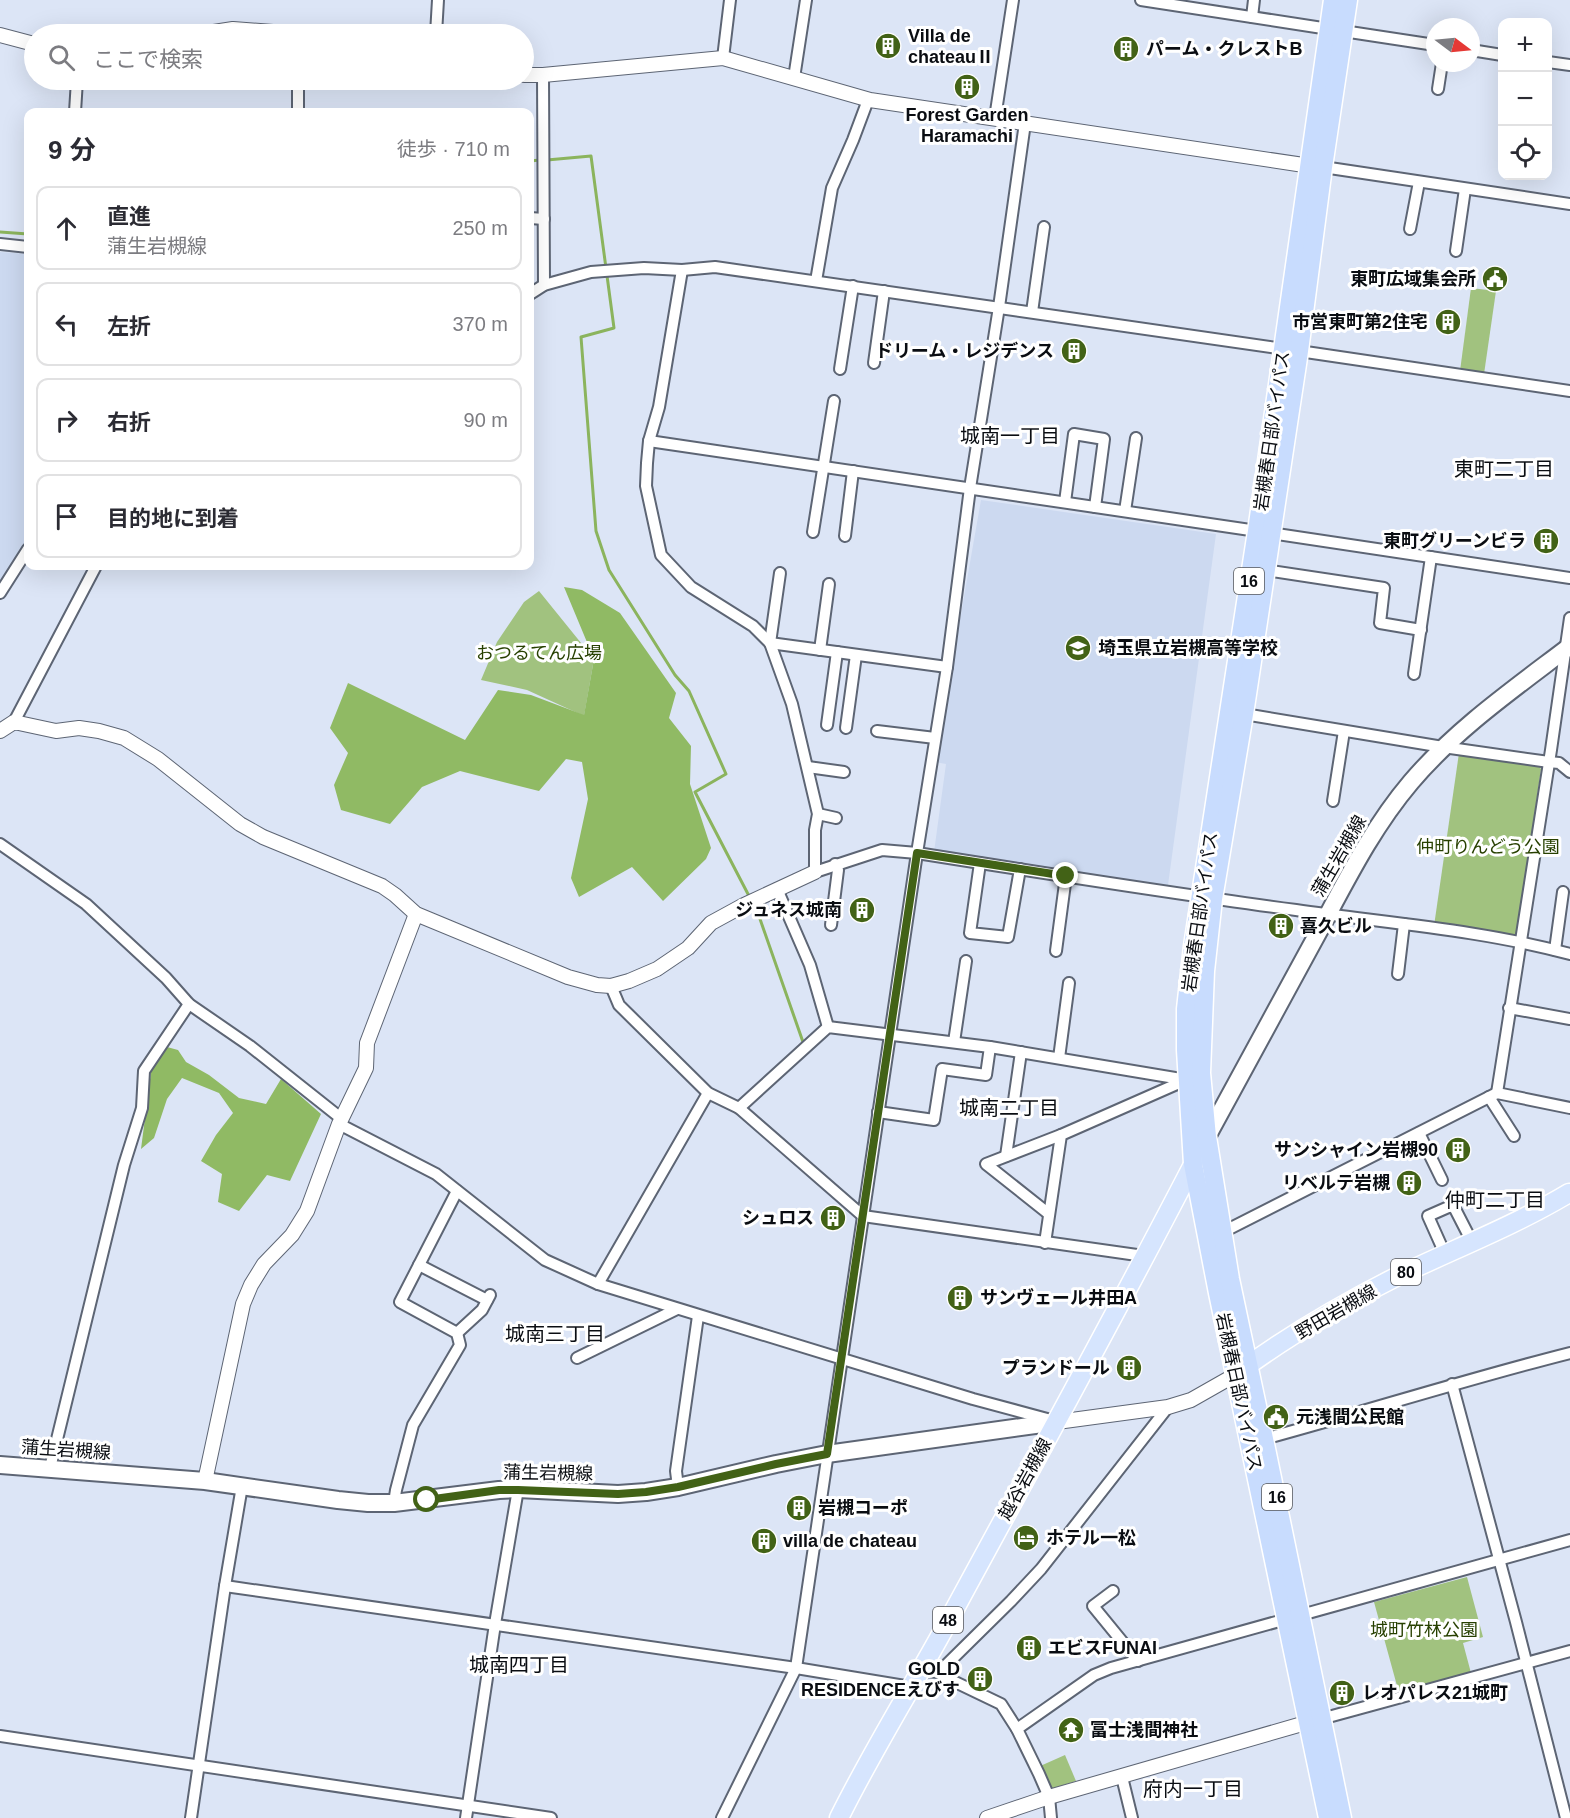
<!DOCTYPE html>
<html lang="ja">
<head>
<meta charset="utf-8">
<style>
	:root { --surface:#fff; --page:#f7f7f7; --text:#2b2b33; --muted:#7c7c81; --line:#e1e1e2 }
	body { margin:0; font-family:Helvetica,"Noto Sans JP",sans-serif; background:var(--page); color:var(--text) }
	.controls { position:absolute; right:18px; top:18px; display:grid; overflow:hidden; border-radius:12px; box-shadow:0 6px 24px #0002 }
	.controls button { width:54px; height:54px; display:grid; place-items:center; padding:0; border:0; border-bottom:2px solid var(--line); background:var(--surface); color:var(--text); font:30px sans-serif }
	.compass { position:absolute; left:1426px; top:18px; width:54px; height:54px; border-radius:50%; background:var(--surface); box-shadow:0 6px 24px #0002; rotate:106deg }
	.stop { position:absolute; width:18px; height:18px; margin:-14px; border:4px solid #426216; border-radius:50%; background:#fff }
	.stop.end { background:#426216; border-color:#fff; box-shadow:0 2px 6px #0008 }
	.list { margin:0; padding:0; list-style:none }
	h2 { display:flex; justify-content:space-between; align-items:center; height:78px; margin:0; padding:0 24px; font-size:26px }
	h2 small { font-size:20px; font-weight:400; color:var(--muted) }
	.list li { display:grid; grid-template-columns:39px 1fr auto; gap:18px; align-items:center; box-sizing:border-box; height:84px; margin:0 12px 12px; padding:0 12px; border:2px solid var(--line); border-radius:12px }
	.list b { display:block; font-size:22px; white-space:nowrap }
	.list p { margin:0; font-size:20px; white-space:nowrap; color:var(--muted) }
	.list em { font-size:20px; font-style:normal; color:var(--muted) }
	.icon { flex:none; width:33px; height:33px; fill:none; stroke:currentColor; stroke-width:2; stroke-linecap:round; stroke-linejoin:round }
	.map { position:relative; flex:none; width:1570px; height:1818px; overflow:hidden }
	.search { position:absolute; background:var(--surface); box-shadow:0 6px 24px #0002; left:24px; top:24px; width:510px; height:66px; display:flex; align-items:center; gap:15px; box-sizing:border-box; padding:0 21px; border-radius:33px; color:var(--muted); font-size:22px }
	.panel { position:absolute; background:var(--surface); box-shadow:0 6px 24px #0002; left:24px; top:108px; width:510px; height:462px; border-radius:12px }
	.map>svg:first-child { display:block }
	.built { fill:#ccd9f0 }
	.green { fill:#a1c27f }
	.forest { fill:#90ba64 }
	.lines { fill:none; stroke-linecap:round; stroke-linejoin:round }
	.stream { stroke:#8bb45d; stroke-width:3 }
	.minor-casing { stroke:#5d6574; stroke-width:14 }
	.tertiary-casing { stroke:#5d6574; stroke-width:16 }
	.secondary-casing { stroke:#5d6574; stroke-width:20 }
	.primary-casing { stroke:#fff; stroke-width:21 }
	.trunk-casing { stroke:#fff; stroke-width:21 }
	.minor { stroke:#fff; stroke-width:10 }
	.tertiary { stroke:#fff; stroke-width:14 }
	.secondary { stroke:#fff; stroke-width:16 }
	.primary { stroke:#d6e5fe; stroke-width:18 }
	.trunk { stroke:#c8dcfe; stroke-width:18 }
	.route { stroke:#426216; stroke-width:8 }
	.labels { text-anchor:middle; stroke-width:6; stroke-linejoin:round; paint-order:stroke }
	.shield { fill:#fff; stroke:#545659; stroke-width:1.5 }
	.shield-label { font-size:16px; font-weight:bold; fill:#0a0d12 }
	.poi-label { font-size:18px; font-weight:bold; fill:#0a0d12; stroke:#fff; text-anchor:start }
	.street-label { font-size:18px; fill:#0a0d12; stroke:#fff }
	.park-label { font-size:18px; fill:#274000; stroke:#fff }
	.neighbourhood-label { font-size:20px; fill:#0a0d12; stroke:#fff }
</style>
</head>
<body>
<div class="map">
<svg width="1570" height="1818" viewBox="0 0 1570 1818">
	<rect width="100%" height="100%" fill="#dce5f6"/>
	<g class="built">
		<path d="M0,252L28,254V540L0,584Z"/>
		<path d="M981,500L1216,534L1168,885L934,852L946,764L935,762Z"/>
	</g>
	<g class="green">
		<path d="M1471,288L1496,291L1484,374L1460,371Z"/>
		<path d="M539,591L594,659L584,716L527,690L481,680L497,642L524,602Z"/>
		<path d="M1459,753L1538,764L1541,769L1517,935L1514,938L1434,926Z"/>
		<path d="M1467,1577L1483,1637L1463,1643L1471,1673L1399,1693L1374,1602Z"/>
		<path d="M1065,1755L1076,1781L1048,1790L1038,1767Z"/>
	</g>
	<g class="forest">
		<path d="M564,587L582,590L620,613L676,693L669,718L691,746L690,784L711,848L706,859L663,901L632,867L579,897L571,878L588,799L582,762L566,759L539,791L460,771L422,787L390,824L341,810L334,785L348,753L330,728L348,683L465,740L498,690L531,695L584,715L594,659Z"/>
		<path d="M167,1047L178,1050L186,1062L209,1075L239,1098L266,1104L281,1079L321,1114L290,1181L267,1175L239,1211L218,1202L222,1174L201,1161L216,1135L233,1113L219,1093L182,1078L167,1099L154,1138L141,1149L151,1072Z"/>
	</g>
	<g class="lines">
		<g class="stream">
			<path d="M547,160L591,156L614,328L581,337L596,531L609,570L675,675L689,691L726,774L695,792L749,896"/>
			<path d="M530,161L540,160"/>
			<path d="M0,232L28,234"/>
			<path d="M756,910L760,919L803,1042"/>
		</g>
		<g class="minor-casing">
			<g id="minor">
				<path d="M1141,0L1329,29"/>
				<path d="M1252,17L1254,0"/>
				<path d="M1343,31L1435,45"/>
				<path d="M436,34L438,0"/>
				<path d="M1471,50L1502,55"/>
				<path d="M723,58L730,0"/>
				<path d="M1548,62L1570,65"/>
				<path d="M543,75L544,285"/>
				<path d="M794,78L806,0"/>
				<path d="M1438,89L1442,63"/>
				<path d="M75,112L77,80"/>
				<path d="M298,112V80"/>
				<path d="M995,118L1013,0"/>
				<path d="M1323,167L1570,204"/>
				<path d="M530,218L544,219"/>
				<path d="M1410,229L1419,182"/>
				<path d="M0,244L28,247"/>
				<path d="M1456,251L1465,189"/>
				<path d="M682,270L659,407L649,441L647,463L646,486L661,555L691,587L753,626L770,643L792,704L818,814L815,830V872L882,850L917,853C1043,873 1169,893 1296,910C1386,923 1482,930 1570,954"/>
				<path d="M816,281L832,188L853,140L868,100"/>
				<path d="M530,294L544,285L591,272L644,268L682,270L715,267L1284,349"/>
				<path d="M1032,312L1044,227"/>
				<path d="M1299,351L1570,391"/>
				<path d="M874,363L884,291"/>
				<path d="M840,369L853,286"/>
				<path d="M649,441L1257,531"/>
				<path d="M1065,502L1074,434L1104,439L1095,507"/>
				<path d="M1125,511L1136,438"/>
				<path d="M813,532L834,401"/>
				<path d="M1270,533L1570,578"/>
				<path d="M845,536L853,471"/>
				<path d="M1265,570L1384,588L1380,623L1421,630"/>
				<path d="M0,593L28,549"/>
				<path d="M770,643L947,667"/>
				<path d="M770,643L780,573"/>
				<path d="M820,650L829,584"/>
				<path d="M1414,674L1431,557"/>
				<path d="M1244,714L1443,747L1549,762L1559,763L1570,772"/>
				<path d="M14,722L96,566"/>
				<path d="M827,725L837,652"/>
				<path d="M846,728L856,655"/>
				<path d="M877,731L935,738"/>
				<path d="M808,767L844,772"/>
				<path d="M1333,801L1344,731"/>
				<path d="M818,814L836,818"/>
				<path d="M0,844L86,904L166,978L189,1004L250,1046L342,1119"/>
				<path d="M980,863L970,933L1008,937L1020,869"/>
				<path d="M777,889L810,965L828,1027"/>
				<path d="M831,925L838,870L835,864"/>
				<path d="M1555,950L1563,892"/>
				<path d="M1056,951L1066,876"/>
				<path d="M1398,974L1404,924"/>
				<path d="M611,986L619,1005L708,1093L739,1108L863,1216L1144,1256"/>
				<path d="M1509,1008L1570,1019"/>
				<path d="M954,1042L966,961"/>
				<path d="M1059,1058L1069,983"/>
				<path d="M1497,1093L1551,750L1570,618"/>
				<path d="M1489,1097L1514,1136"/>
				<path d="M739,1108L828,1027L990,1047L1187,1080"/>
				<path d="M878,1112L934,1120L942,1069L986,1075L990,1047"/>
				<path d="M339,1124L436,1174L545,1260L598,1284L973,1399L1051,1420"/>
				<path d="M1419,1133L1442,1180"/>
				<path d="M1006,1156L1021,1052"/>
				<path d="M1049,1214L986,1164L1061,1135"/>
				<path d="M1221,1233L1497,1093L1570,1108"/>
				<path d="M1045,1243L1061,1135L1186,1080"/>
				<path d="M1445,1254L1428,1216L1453,1205L1472,1242"/>
				<path d="M419,1265L487,1300"/>
				<path d="M598,1284L708,1093"/>
				<path d="M457,1333L482,1310L490,1295"/>
				<path d="M577,1358L677,1309"/>
				<path d="M1452,1384L1516,1622L1566,1818"/>
				<path d="M1264,1439C1367,1411 1467,1379 1570,1353"/>
				<path d="M50,1468L124,1165L142,1108L144,1071L189,1004"/>
				<path d="M678,1487L676,1471L698,1316"/>
				<path d="M394,1503L396,1490L413,1425L460,1345L457,1333L400,1302L457,1191"/>
				<path d="M225,1586L796,1668L911,1687"/>
				<path d="M1113,1591L1093,1606L1138,1661"/>
				<path d="M921,1671L939,1672L951,1680L1001,1704L1017,1729L1039,1774L1049,1797L1051,1818"/>
				<path d="M939,1672L1011,1601L1041,1569L1168,1407"/>
				<path d="M1321,1719L1570,1651"/>
				<path d="M1017,1729L1094,1675L1111,1668L1570,1540"/>
				<path d="M0,1736L551,1818"/>
				<path d="M1122,1777L1132,1818"/>
				<path d="M191,1818L225,1586L242,1486"/>
				<path d="M466,1818L495,1624L518,1489"/>
				<path d="M722,1818L796,1668L917,853L947,667L970,488L999,307L1025,123"/>
			</g>
		</g>
		<g class="tertiary-casing">
			<g id="tertiary">
				<path d="M201,34L233,29L299,34L353,33L366,34"/>
				<path d="M0,35L34,44"/>
				<path d="M524,75H543L723,58L870,100L1317,167"/>
				<path d="M0,731L14,722L56,731L79,728L99,731L124,738L158,759L240,824L263,837L382,886L395,895L416,914L568,977L597,985L611,986L629,981L657,969L688,948L711,923L744,905L815,872"/>
				<path d="M1057,1422L1168,1407L1191,1400L1235,1375"/>
				<path d="M205,1481L243,1304L251,1285L264,1264L292,1235L307,1211L339,1124L366,1068L367,1043L416,914"/>
				<path d="M987,1818L1049,1797L1316,1720"/>
			</g>
		</g>
		<g class="secondary-casing">
			<g id="secondary">
				<path d="M1207,1137C1244,1069 1281,1001 1318,933C1346,881 1372,828 1411,782C1456,729 1515,688 1570,646"/>
				<path d="M0,1465L205,1481L338,1500L368,1503H394L499,1490L518,1489L618,1494L646,1492L678,1487L776,1464L827,1454L1057,1422"/>
			</g>
		</g>
		<g class="primary-casing">
			<g id="primary">
				<path d="M1236,1374C1286,1337 1341,1305 1396,1277C1454,1249 1514,1226 1569,1193L1570,1194"/>
				<path d="M839,1818C871,1753 910,1691 945,1627C1030,1470 1116,1314 1198,1155"/>
			</g>
		</g>
		<g class="trunk-casing">
			<g id="trunk">
				<path d="M1328,1818L1218,1293L1193,1164L1186,1050V1009L1193,946L1257,531L1333,0"/>
				<path d="M1342,1818L1264,1439L1230,1279L1207,1137L1201,1073L1205,971L1213,899L1244,714L1299,351L1323,167L1348,0"/>
			</g>
		</g>
		<use href="#minor" class="minor"/>
		<use href="#tertiary" class="tertiary"/>
		<use href="#secondary" class="secondary"/>
		<use href="#primary" class="primary"/>
		<use href="#trunk" class="trunk"/>
	</g>
	<g class="lines">
		<path class="route" d="M427,1500L499,1490H518L618,1494L646,1492L678,1487L776,1464L827,1454L917,853L1066,876"/>
	</g>
	<defs>
		<g id="building-disc" transform="scale(1.35)"><circle r="9.5" fill="#426216" stroke="#fff"/><path d="M-4-6H4V6H1V3H-1V6H-4ZM-2.5-4.3h1.7v1.8h-1.7ZM.8-4.3h1.7v1.8H.8ZM-2.5-1h1.7V.8h-1.7ZM.8-1h1.7V.8H.8Z" fill="#fff"/></g>
		<g id="civic-disc" transform="scale(1.35)"><circle r="9.5" fill="#426216" stroke="#fff"/><path d="M-.6-6.5H3V-4.5H.6V-3L4-1V1h2V6H-6V1h2V-1L-.6-3ZM-1.2 2.5V6h2.4V2.5Z" fill="#fff"/></g>
		<g id="school-disc" transform="scale(1.35)"><circle r="9.5" fill="#426216" stroke="#fff"/><path d="M0-5L7-2L0 1L-7-2ZM-4 1L0 2.5L4 1V4Q0 6-4 4Z" fill="#fff"/></g>
		<g id="hotel-disc" transform="scale(1.35)"><circle r="9.5" fill="#426216" stroke="#fff"/><path d="M-6-4.5h1.5V1H6V5H4.5V3h-9V5H-6ZM-4 0a1.8 1.8 0 1 1 3.6 0ZM.5 0V-2.5h3Q6-2.5 6 0Z" fill="#fff"/></g>
		<g id="temple-disc" transform="scale(1.35)"><circle r="9.5" fill="#426216" stroke="#fff"/><path d="M0-6L5-2H3V0L6.5 2.5H4V6H1.5V3h-3V6H-4V2.5H-6.5L-3 0V-2H-5Z" fill="#fff"/></g>
	</defs>
	<g fill-rule="evenodd">
		<use href="#building-disc" x="888" y="46"/>
		<use href="#building-disc" x="1126" y="49"/>
		<use href="#building-disc" x="967" y="87"/>
		<use href="#civic-disc" x="1495" y="279"/>
		<use href="#building-disc" x="1448" y="322"/>
		<use href="#building-disc" x="1074" y="351"/>
		<use href="#building-disc" x="1546" y="541"/>
		<use href="#school-disc" x="1078" y="648"/>
		<use href="#building-disc" x="862" y="910"/>
		<use href="#building-disc" x="1281" y="926"/>
		<use href="#building-disc" x="1458" y="1150"/>
		<use href="#building-disc" x="1409" y="1183"/>
		<use href="#building-disc" x="833" y="1218"/>
		<use href="#building-disc" x="960" y="1298"/>
		<use href="#building-disc" x="1129" y="1368"/>
		<use href="#civic-disc" x="1276" y="1417"/>
		<use href="#building-disc" x="799" y="1508"/>
		<use href="#hotel-disc" x="1026" y="1538"/>
		<use href="#building-disc" x="764" y="1541"/>
		<use href="#building-disc" x="1029" y="1648"/>
		<use href="#building-disc" x="980" y="1679"/>
		<use href="#building-disc" x="1342" y="1693"/>
		<use href="#temple-disc" x="1071" y="1730"/>
	</g>
	<g class="labels">
		<g class="shield">
			<rect x="1234" y="568" width="30" height="26" rx="4.5"/>
			<rect x="1391" y="1259" width="30" height="26" rx="4.5"/>
			<rect x="1262" y="1484" width="30" height="26" rx="4.5"/>
			<rect x="933" y="1607" width="30" height="26" rx="4.5"/>
		</g>
		<g class="shield-label">
			<text x="1249" y="587">16</text>
			<text x="1406" y="1278">80</text>
			<text x="1277" y="1503">16</text>
			<text x="948" y="1626">48</text>
		</g>
		<g class="poi-label">
			<text x="908" y="42">Villa de<tspan x="908" dy="21">chateauⅡ</tspan></text>
			<text x="1146" y="55">パーム・クレストB</text>
			<text x="967" y="121" text-anchor="middle">Forest Garden<tspan x="967" dy="21">Haramachi</tspan></text>
			<text x="1476" y="285" text-anchor="end">東町広域集会所</text>
			<text x="1428" y="328" text-anchor="end">市営東町第2住宅</text>
			<text x="1054" y="357" text-anchor="end">ドリーム・レジデンス</text>
			<text x="1526" y="547" text-anchor="end">東町グリーンビラ</text>
			<text x="1098" y="654">埼玉県立岩槻高等学校</text>
			<text x="842" y="916" text-anchor="end">ジュネス城南</text>
			<text x="1300" y="932">喜久ビル</text>
			<text x="1438" y="1156" text-anchor="end">サンシャイン岩槻90</text>
			<text x="1390" y="1189" text-anchor="end">リベルテ岩槻</text>
			<text x="814" y="1224" text-anchor="end">シュロス</text>
			<text x="980" y="1304">サンヴェール井田A</text>
			<text x="1110" y="1374" text-anchor="end">プランドール</text>
			<text x="1296" y="1423">元浅間公民館</text>
			<text x="818" y="1514">岩槻コーポ</text>
			<text x="1046" y="1544">ホテル一松</text>
			<text x="783" y="1547">villa de chateau</text>
			<text x="1048" y="1654">エビスFUNAI</text>
			<text x="960" y="1675" text-anchor="end">GOLD<tspan x="960" dy="21">RESIDENCEえびす</tspan></text>
			<text x="1362" y="1699">レオパレス21城町</text>
			<text x="1090" y="1736">冨士浅間神社</text>
		</g>
		<g class="street-label">
			<text transform="translate(1272 431) rotate(-82)" y="6">岩槻春日部バイパス</text>
			<text transform="translate(1339 856) rotate(-60)" y="6">蒲生岩槻線</text>
			<text transform="translate(1200 912) rotate(-82)" y="6">岩槻春日部バイパス</text>
			<text transform="translate(1336 1312) rotate(-30)" y="6">野田岩槻線</text>
			<text transform="translate(1239 1392) rotate(78)" y="6">岩槻春日部バイパス</text>
			<text transform="translate(66 1450) rotate(4)" y="6">蒲生岩槻線</text>
			<text transform="translate(548 1473) rotate(1)" y="6">蒲生岩槻線</text>
			<text transform="translate(1025 1479) rotate(-61)" y="6">越谷岩槻線</text>
		</g>
		<g class="park-label">
			<text x="539" y="659">おつるてん広場</text>
			<text x="1488" y="853">仲町りんどう公園</text>
			<text x="1424" y="1636">城町竹林公園</text>
		</g>
		<g class="neighbourhood-label">
			<text x="1010" y="443">城南一丁目</text>
			<text x="1504" y="476">東町二丁目</text>
			<text x="1009" y="1115">城南二丁目</text>
			<text x="1495" y="1207">仲町二丁目</text>
			<text x="555" y="1341">城南三丁目</text>
			<text x="519" y="1672">城南四丁目</text>
			<text x="1193" y="1796">府内一丁目</text>
		</g>
	</g>
</svg>
<div class="controls">
<button>+</button>
<button>−</button>
<button><svg class="icon" aria-label="locate" viewBox="0 0 24 24"><circle cx="12" cy="12" r="6"/><path d="M12 2v4M12 18v4M2 12h4M18 12h4"/></svg></button>
</div>
<svg class="compass" viewBox="-18 -18 36 36"><path d="M0-13l5 13h-10z" fill="#e53935"/><path d="M0 13l5-13h-10z" fill="#7c7c81"/></svg>
<div class="stop" style="left:427px;top:1500px"></div>
<div class="stop end" style="left:1066px;top:876px"></div>
<div class="search"><svg class="icon" aria-label="search" viewBox="0 0 24 24"><circle cx="10" cy="10" r="6"/><path d="M15 15l6 6"/></svg>ここで検索</div>
<section class="panel">
<h2>9 分<small>徒歩 · 710 m</small></h2>
<ul class="list">
<li><svg class="icon" aria-label="ahead" viewBox="0 0 24 24"><path d="M12 20V5M6 11l6-6 6 6"/></svg><div><b>直進</b><p>蒲生岩槻線</p></div><em>250 m</em></li>
<li><svg class="icon" aria-label="left" viewBox="0 0 24 24"><path d="M17 20v-9H6M10 6l-5 5 5 5"/></svg><div><b>左折</b></div><em>370 m</em></li>
<li><svg class="icon" aria-label="right" viewBox="0 0 24 24"><path d="M7 20v-9h11M14 6l5 5-5 5"/></svg><div><b>右折</b></div><em>90 m</em></li>
<li><svg class="icon" aria-label="arrive" viewBox="0 0 24 24"><path d="M6 21V4h12l-3 4 3 4H6"/></svg><div><b>目的地に到着</b></div></li>
</ul>
</section>
</div>
</body>
</html>
